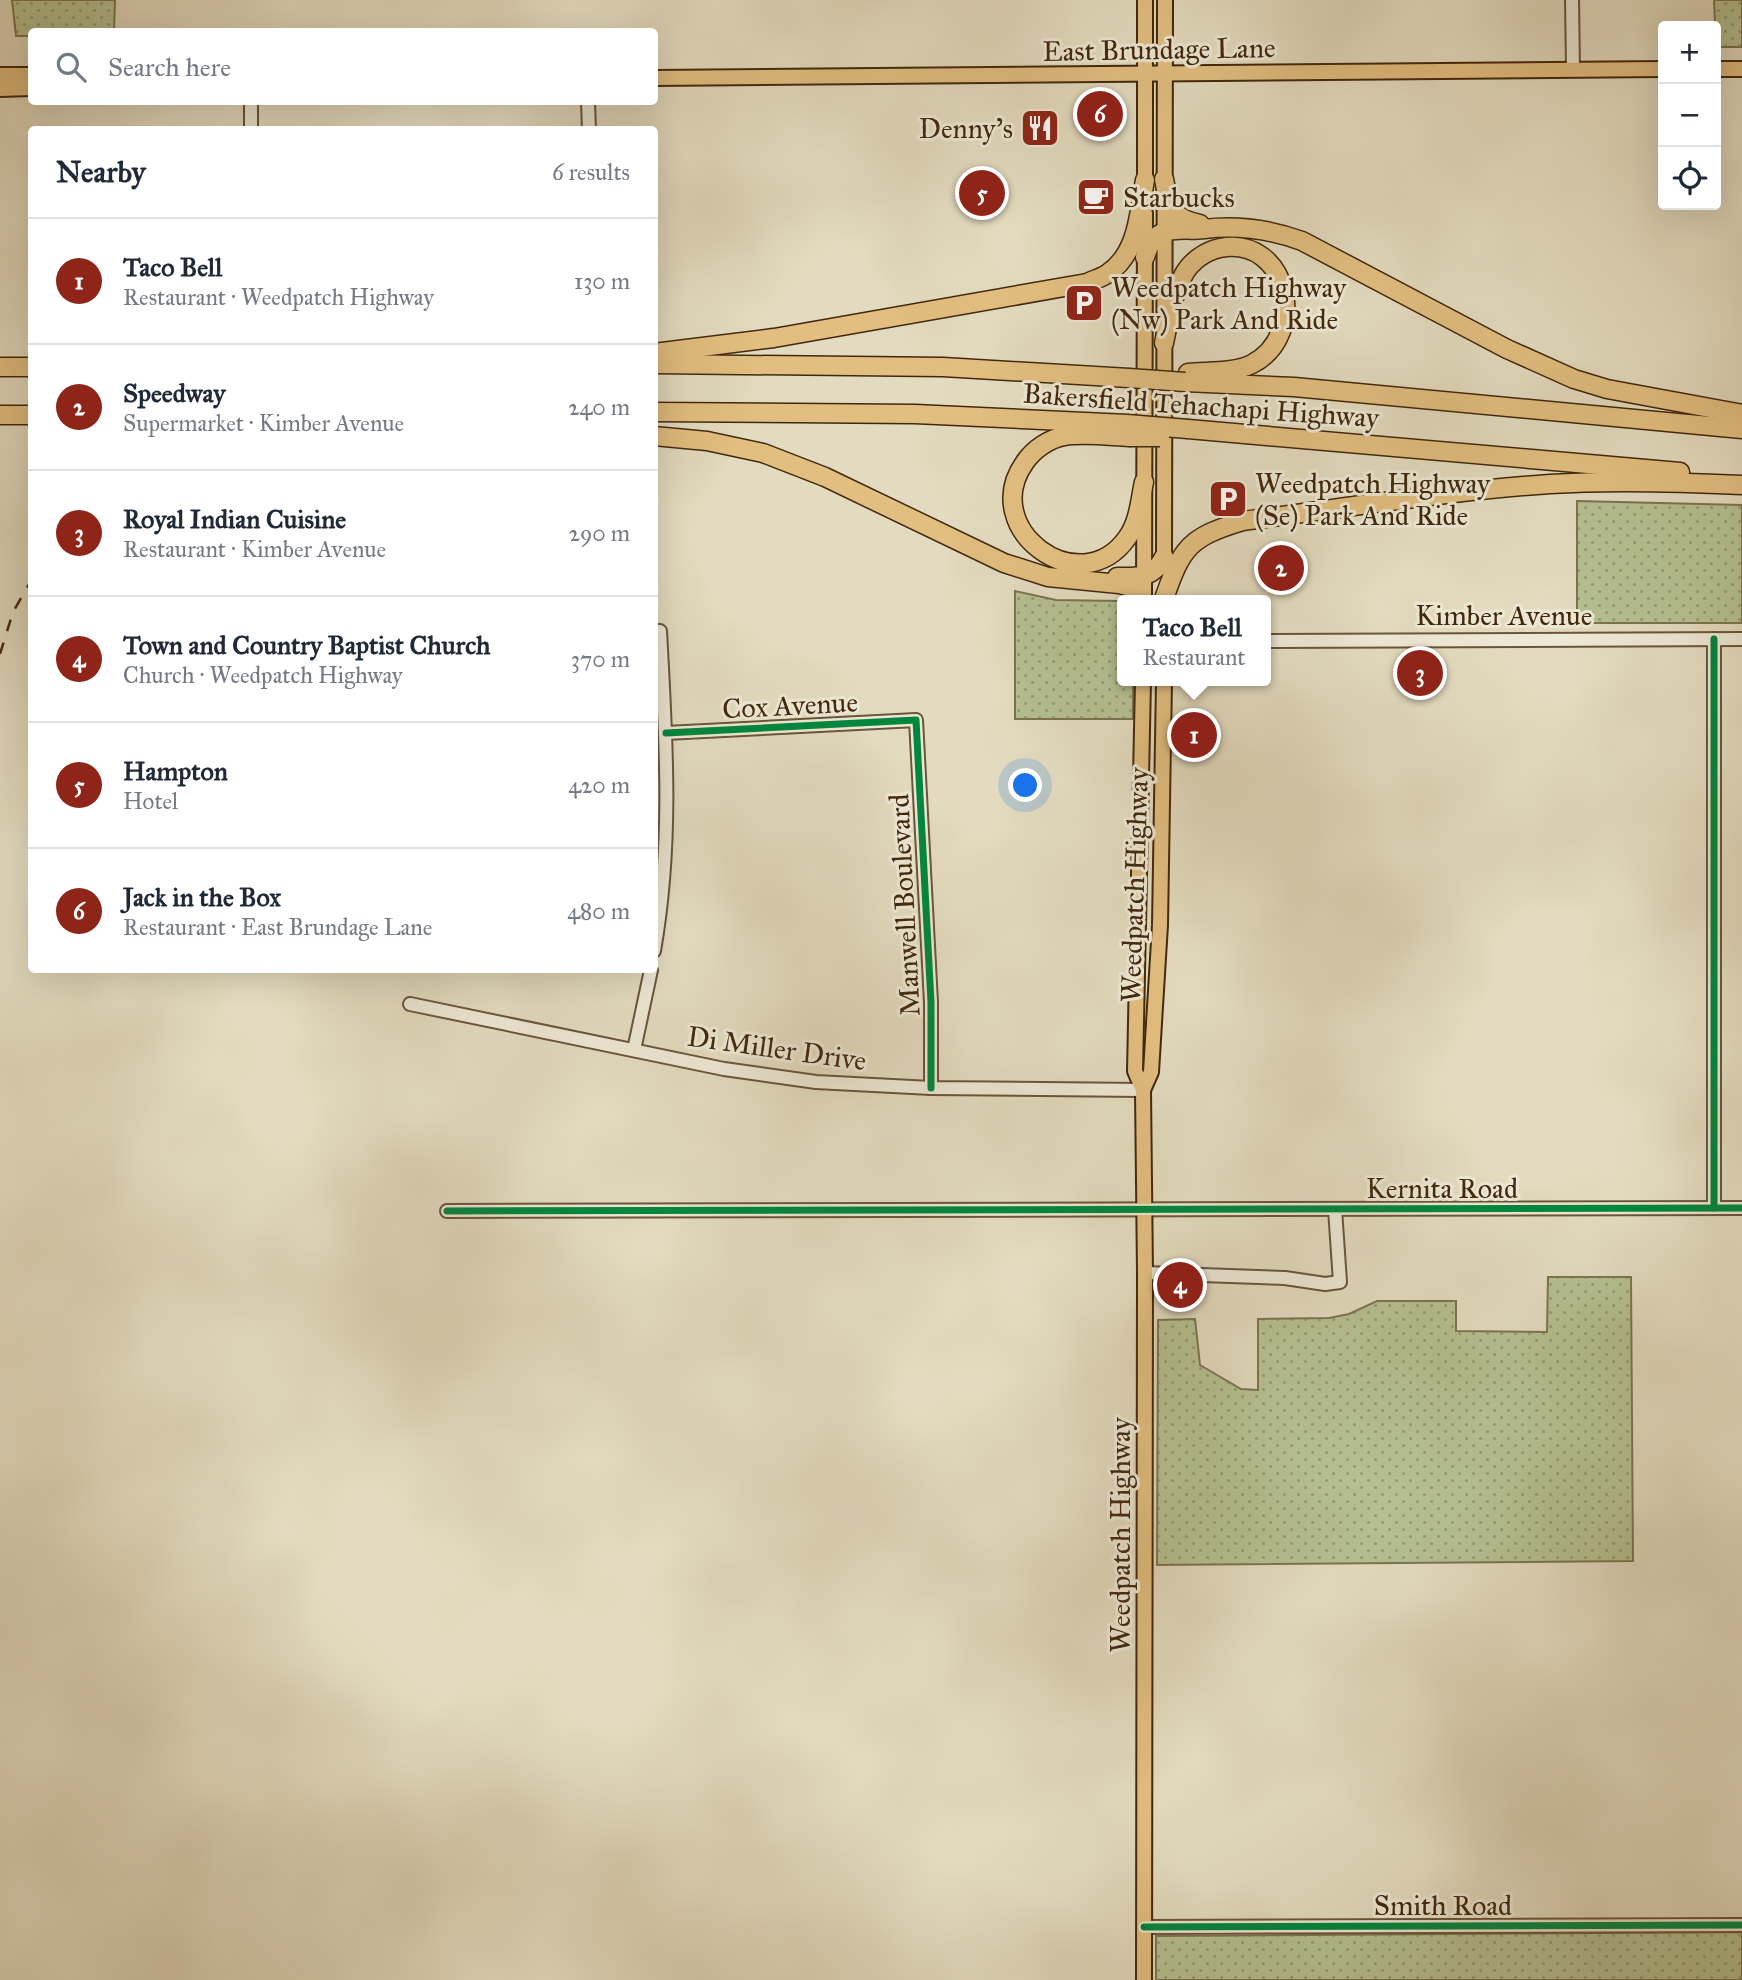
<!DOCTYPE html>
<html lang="en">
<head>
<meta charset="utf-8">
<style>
	:root { --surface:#fff; --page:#f2f2f3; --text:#1f2937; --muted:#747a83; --line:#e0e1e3; --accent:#8f2418 }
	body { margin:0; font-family:"IM FELL Great Primer",serif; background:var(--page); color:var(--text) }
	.controls { position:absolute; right:21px; top:21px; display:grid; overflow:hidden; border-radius:7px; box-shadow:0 7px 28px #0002 }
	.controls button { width:63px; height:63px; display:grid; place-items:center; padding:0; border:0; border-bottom:2px solid var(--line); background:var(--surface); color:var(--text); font:35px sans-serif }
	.you { position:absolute; left:1026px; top:786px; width:24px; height:24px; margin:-18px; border:5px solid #fff; border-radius:50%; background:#1a73e8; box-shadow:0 0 0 10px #1a73e833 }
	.badge { display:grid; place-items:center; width:46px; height:46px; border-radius:50%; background:var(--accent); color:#fff; font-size:23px; font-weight:700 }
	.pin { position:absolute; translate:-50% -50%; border:4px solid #fff; box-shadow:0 2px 7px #0006 }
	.popup { position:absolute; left:1117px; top:595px; width:154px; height:91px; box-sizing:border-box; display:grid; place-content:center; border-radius:7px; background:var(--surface); filter:drop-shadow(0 2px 5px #0005); font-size:23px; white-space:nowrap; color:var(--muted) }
	.popup b { font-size:26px; color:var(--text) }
	.popup::after { content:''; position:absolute; left:50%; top:100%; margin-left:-14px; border:14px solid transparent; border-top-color:var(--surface) }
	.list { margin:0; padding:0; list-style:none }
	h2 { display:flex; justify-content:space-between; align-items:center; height:91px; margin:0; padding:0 28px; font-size:30px }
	h2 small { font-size:23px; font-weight:400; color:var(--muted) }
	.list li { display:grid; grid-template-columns:46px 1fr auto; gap:21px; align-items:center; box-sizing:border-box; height:126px; padding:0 28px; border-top:2px solid var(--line) }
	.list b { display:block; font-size:26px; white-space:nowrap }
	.list p { margin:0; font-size:23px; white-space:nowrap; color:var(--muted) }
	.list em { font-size:23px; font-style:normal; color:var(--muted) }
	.icon { flex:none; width:38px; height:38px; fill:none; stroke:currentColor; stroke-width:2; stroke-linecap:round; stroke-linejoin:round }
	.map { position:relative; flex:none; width:1742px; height:1980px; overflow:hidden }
	.search { position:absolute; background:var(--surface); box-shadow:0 7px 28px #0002; left:28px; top:28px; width:630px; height:77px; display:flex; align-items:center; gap:18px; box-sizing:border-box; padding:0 24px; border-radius:7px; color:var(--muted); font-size:26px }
	.panel { position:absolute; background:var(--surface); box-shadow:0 7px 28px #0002; left:28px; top:126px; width:630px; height:847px; border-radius:7px }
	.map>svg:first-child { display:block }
	.grass { fill:url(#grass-dots); stroke:#7b744f; stroke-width:2 }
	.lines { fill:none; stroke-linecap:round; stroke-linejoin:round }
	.minor-casing { stroke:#6a553a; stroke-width:16 }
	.major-casing { stroke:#41280d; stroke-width:18 }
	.highway-casing { stroke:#41280d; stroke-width:21 }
	.minor { stroke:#ede8d5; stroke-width:12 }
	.major { stroke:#e2be80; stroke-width:14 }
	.highway { stroke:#e2be80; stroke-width:18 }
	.rail { stroke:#41280d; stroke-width:2.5; stroke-dasharray:12 12; stroke-linecap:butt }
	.highway-bridge-casing { stroke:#41280d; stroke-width:21; stroke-linecap:butt }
	.highway-bridge { stroke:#e2be80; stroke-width:18 }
	.cycleway-casing { stroke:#ede8d5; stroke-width:11 }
	.cycleway { stroke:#00873e; stroke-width:7 }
	.labels { text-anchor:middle; stroke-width:6; stroke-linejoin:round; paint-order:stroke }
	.street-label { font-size:28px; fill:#41280d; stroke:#ede8d5 }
	.poi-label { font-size:28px; fill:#41280d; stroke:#ede8d5; text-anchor:start }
</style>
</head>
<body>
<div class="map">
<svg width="1742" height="1980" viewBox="0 0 1742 1980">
	<defs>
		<pattern id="grass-dots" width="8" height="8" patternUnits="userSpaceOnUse" patternTransform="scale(1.75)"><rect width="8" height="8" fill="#b5c091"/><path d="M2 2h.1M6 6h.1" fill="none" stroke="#959c75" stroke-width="1.8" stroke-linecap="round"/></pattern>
	</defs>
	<rect width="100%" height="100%" fill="#e3dbbf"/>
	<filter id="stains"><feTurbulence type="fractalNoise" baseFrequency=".00286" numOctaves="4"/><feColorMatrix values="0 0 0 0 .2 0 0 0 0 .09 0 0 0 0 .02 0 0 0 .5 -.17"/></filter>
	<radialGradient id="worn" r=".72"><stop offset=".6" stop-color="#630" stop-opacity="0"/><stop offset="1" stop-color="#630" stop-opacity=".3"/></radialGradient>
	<g class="grass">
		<path d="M12,0H115L114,31L32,32L31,36H16Z"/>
		<path d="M1714,0H1742V47H1716Z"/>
		<path d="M1577,501L1742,505V623H1577Z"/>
		<path d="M1015,591L1056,600L1119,601L1122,607V681H1133V719H1015Z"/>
		<path d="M1548,1277H1631L1633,1561L1157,1565L1158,1320L1195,1319L1200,1365L1241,1389L1258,1390V1319L1329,1318L1349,1314L1377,1301H1456V1331L1547,1332Z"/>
		<path d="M1742,1932V1980H1156V1936Z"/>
	</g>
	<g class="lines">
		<g class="minor-casing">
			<g id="minor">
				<path d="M1572,0L1573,69"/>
				<path d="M588,102L589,130"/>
				<path d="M251,130V102"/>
				<path d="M654,631H660C666,741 673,842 654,951"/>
				<path d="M1266,641L1742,639"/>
				<path d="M666,733L916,720L931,1002V1088"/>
				<path d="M410,1004L724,1069L816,1082L931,1088L1143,1090"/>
				<path d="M634,1050L651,970"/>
				<path d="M1714,1208V639"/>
				<path d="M447,1211L1742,1208"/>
				<path d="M1145,1273L1285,1278L1325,1284L1340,1282L1335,1209"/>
				<path d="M1144,1927L1742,1925"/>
			</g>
		</g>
		<g class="major-casing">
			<g id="major">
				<path d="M1716,69H1742"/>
				<path d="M0,75H32"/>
				<path d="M654,78L1663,69"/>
				<path d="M0,89L32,88"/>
				<path d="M1145,189V0"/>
				<path d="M1164,567L1165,0"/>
				<path d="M1144,600L1145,213"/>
				<path d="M1143,681L1135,1071L1143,1090L1145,1273L1144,1980"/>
				<path d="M1143,1090L1151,1072L1160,925L1164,681"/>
			</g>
		</g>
		<g class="highway-casing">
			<g id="highway">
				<path d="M1164,179C1169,206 1170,218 1200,224"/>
				<path d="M1145,257C1148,248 1151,239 1160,234C1173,227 1189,231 1204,229C1238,225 1269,229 1302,241L1507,349L1574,379L1607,389L1742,414"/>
				<path d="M1164,343C1169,320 1172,296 1183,276C1190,262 1205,251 1220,248C1289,235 1309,335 1252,364C1234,373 1208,371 1188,373"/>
				<path d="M654,353L774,338L1087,283C1093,280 1101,278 1107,274C1138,254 1139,213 1145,180"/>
				<path d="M654,364L943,367L1129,378"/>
				<path d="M0,367H32"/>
				<path d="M1185,382L1294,387L1742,429"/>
				<path d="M654,412L915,414L1127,424"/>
				<path d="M0,415H32"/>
				<path d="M1188,429L1680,472"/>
				<path d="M654,436L707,441L763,453L825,477L1004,563L1048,577L1119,584L1132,587L1141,600"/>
				<path d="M1129,437C1108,436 1085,433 1064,436C1049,439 1034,449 1025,462C977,529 1080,604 1127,538C1139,522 1140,500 1144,482"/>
				<path d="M1117,577C1139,577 1153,579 1164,557"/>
				<path d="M1164,599C1182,546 1190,537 1243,521C1345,508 1448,491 1550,484C1614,480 1678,482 1742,485"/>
			</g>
		</g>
		<use href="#minor" class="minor"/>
		<use href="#major" class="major"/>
		<use href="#highway" class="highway"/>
		<path class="rail" d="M0,654L13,612L32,579"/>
		<g class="highway-bridge-casing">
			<g id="highway-bridge">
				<path d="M1129,378L1185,382"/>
				<path d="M1127,424L1188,429"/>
				<path d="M1129,437H1160"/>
			</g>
		</g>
		<use href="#highway-bridge" class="highway-bridge"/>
		<g class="cycleway-casing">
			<g id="cycleway">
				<path d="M666,733L916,720L931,1002V1088"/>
				<path d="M1714,1208V639"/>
				<path d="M447,1211L1742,1208"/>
				<path d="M1144,1927L1742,1925"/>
			</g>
		</g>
		<use href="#cycleway" class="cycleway"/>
	</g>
	<defs>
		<g id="restaurant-square" transform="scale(2.0125)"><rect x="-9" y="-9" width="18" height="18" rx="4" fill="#8f2418" stroke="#ede8d5"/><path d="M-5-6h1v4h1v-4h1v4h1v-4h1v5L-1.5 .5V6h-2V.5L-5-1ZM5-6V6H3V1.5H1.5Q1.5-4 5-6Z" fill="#fff"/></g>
		<g id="cafe-square" transform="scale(2.0125)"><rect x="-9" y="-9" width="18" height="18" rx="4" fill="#8f2418" stroke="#ede8d5"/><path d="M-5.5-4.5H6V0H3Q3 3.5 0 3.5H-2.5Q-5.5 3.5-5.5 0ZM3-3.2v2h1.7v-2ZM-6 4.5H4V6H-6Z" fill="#fff"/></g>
		<g id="parking-square" transform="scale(2.0125)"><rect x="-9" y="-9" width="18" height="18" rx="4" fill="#8f2418" stroke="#ede8d5"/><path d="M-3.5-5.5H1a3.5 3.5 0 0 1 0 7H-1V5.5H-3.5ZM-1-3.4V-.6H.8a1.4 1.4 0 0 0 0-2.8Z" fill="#fff"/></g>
	</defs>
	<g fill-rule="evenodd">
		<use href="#restaurant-square" x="1040" y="128"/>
		<use href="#cafe-square" x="1096" y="197"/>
		<use href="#parking-square" x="1084" y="303"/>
		<use href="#parking-square" x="1228" y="499"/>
	</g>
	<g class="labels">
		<g class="street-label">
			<text transform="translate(1159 49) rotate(-1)" y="10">East Brundage Lane</text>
			<text transform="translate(1201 405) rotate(4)" y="10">Bakersfield Tehachapi Highway</text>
			<text x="1504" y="625">Kimber Avenue</text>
			<text transform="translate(790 705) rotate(-3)" y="10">Cox Avenue</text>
			<text transform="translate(1134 885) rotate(-88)" y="10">Weedpatch Highway</text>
			<text transform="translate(904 905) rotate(-93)" y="10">Manwell Boulevard</text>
			<text transform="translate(777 1048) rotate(8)" y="10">Di Miller Drive</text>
			<text x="1442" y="1198">Kernita Road</text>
			<text transform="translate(1120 1535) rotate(-90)" y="10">Weedpatch Highway</text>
			<text x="1443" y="1915">Smith Road</text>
		</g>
		<g class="poi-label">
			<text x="1013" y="138" text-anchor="end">Denny's</text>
			<text x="1123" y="207">Starbucks</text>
			<text x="1111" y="297">Weedpatch Highway<tspan x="1111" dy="32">(Nw) Park And Ride</tspan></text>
			<text x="1255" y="493">Weedpatch Highway<tspan x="1255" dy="32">(Se) Park And Ride</tspan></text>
		</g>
	</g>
	<rect width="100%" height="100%" filter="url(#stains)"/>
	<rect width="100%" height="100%" fill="url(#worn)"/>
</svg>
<div class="controls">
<button>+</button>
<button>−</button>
<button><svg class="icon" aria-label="locate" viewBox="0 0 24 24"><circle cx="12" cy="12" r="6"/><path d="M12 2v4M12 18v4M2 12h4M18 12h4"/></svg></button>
</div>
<div class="you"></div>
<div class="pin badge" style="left:1194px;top:735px">1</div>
<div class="popup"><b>Taco Bell</b>Restaurant</div>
<div class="pin badge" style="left:1281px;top:568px">2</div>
<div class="pin badge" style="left:1420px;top:673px">3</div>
<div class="pin badge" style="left:1180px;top:1285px">4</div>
<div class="pin badge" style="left:982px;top:193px">5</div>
<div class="pin badge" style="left:1100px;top:114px">6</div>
<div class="search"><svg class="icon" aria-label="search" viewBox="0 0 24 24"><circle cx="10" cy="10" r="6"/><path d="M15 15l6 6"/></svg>Search here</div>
<section class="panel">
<h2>Nearby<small>6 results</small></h2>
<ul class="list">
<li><span class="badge">1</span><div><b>Taco Bell</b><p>Restaurant · Weedpatch Highway</p></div><em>130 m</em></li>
<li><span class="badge">2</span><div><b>Speedway</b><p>Supermarket · Kimber Avenue</p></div><em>240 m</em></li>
<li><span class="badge">3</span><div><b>Royal Indian Cuisine</b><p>Restaurant · Kimber Avenue</p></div><em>290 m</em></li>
<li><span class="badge">4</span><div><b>Town and Country Baptist Church</b><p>Church · Weedpatch Highway</p></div><em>370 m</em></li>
<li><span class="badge">5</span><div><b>Hampton</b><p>Hotel</p></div><em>420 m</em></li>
<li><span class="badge">6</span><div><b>Jack in the Box</b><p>Restaurant · East Brundage Lane</p></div><em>480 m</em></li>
</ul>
</section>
</div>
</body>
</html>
